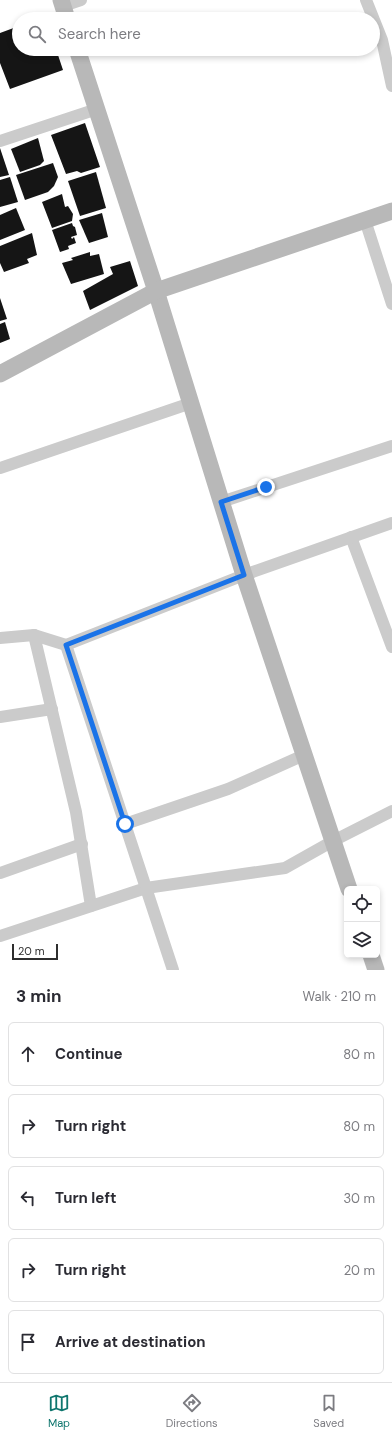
<!DOCTYPE html>
<html lang="en">
<head>
<meta charset="utf-8">
<style>
	:root { --surface:#fff; --page:#f2f2f3; --text:#2b2b33; --muted:#7c7c81; --line:#e1e1e2; --accent:#0f766e }
	body { margin:0; font-family:"DM Sans",sans-serif; background:var(--page); color:var(--text) }
	.controls { position:absolute; right:12px; bottom:12px; display:grid; overflow:hidden; border-radius:6px; box-shadow:0 2px 6px #0003 }
	.controls button { width:36px; height:36px; display:grid; place-items:center; padding:0; border:0; border-bottom:1px solid var(--line); background:var(--surface); color:var(--text); font:20px sans-serif }
	.scale { position:absolute; left:12px; bottom:10px; width:46px; box-sizing:border-box; padding-left:4px; border:2px solid #2e2e2e; border-top:0; font-size:11px; line-height:14px; white-space:nowrap; color:#2e2e2e; -webkit-text-stroke:3px #fff; paint-order:stroke }
	.stop { position:absolute; width:12px; height:12px; margin:-9px; border:3px solid #1a73e8; border-radius:50%; background:#fff }
	.stop.end { background:#1a73e8; border-color:#fff; box-shadow:0 1px 4px #0008 }
	.list { margin:0; padding:0; list-style:none }
	h2 { display:flex; justify-content:space-between; align-items:center; height:52px; margin:0; padding:0 16px; font-size:17px }
	h2 small { font-size:13px; font-weight:400; color:var(--muted) }
	.list li { display:grid; grid-template-columns:26px 1fr auto; gap:12px; align-items:center; box-sizing:border-box; height:64px; margin:0 8px 8px; padding:0 8px; border:1px solid var(--line); border-radius:6px }
	.list b { display:block; font-size:15px; white-space:nowrap }
	.list em { font-size:13px; font-style:normal; color:var(--muted) }
	.icon { flex:none; width:22px; height:22px; fill:none; stroke:currentColor; stroke-width:2; stroke-linecap:round; stroke-linejoin:round }
	.map { position:relative; flex:none; width:392px; height:970px; overflow:hidden }
	.search { position:absolute; background:var(--surface); box-shadow:0 2px 6px #0003; left:12px; right:12px; top:12px; height:44px; display:flex; align-items:center; gap:10px; box-sizing:border-box; padding:0 14px; border-radius:22px; color:var(--muted); font-size:15px }
	.sheet { height:412px; background:var(--surface) }
	nav { display:flex; justify-content:space-around; align-items:center; box-sizing:border-box; height:56px; border-top:1px solid var(--line); background:var(--surface); font-size:11px; color:var(--muted) }
	nav a { display:grid; justify-items:center; gap:2px }
	nav .on { color:var(--accent) }
	.map>svg:first-child { display:block }
	.building { fill:#151515 }
	.lines { fill:none; stroke-linecap:round; stroke-linejoin:round }
	.street { stroke:#cbcbcb; stroke-width:12 }
	.secondary { stroke:#b8b8b8; stroke-width:17 }
	.route { stroke:#1a73e8; stroke-width:5 }
</style>
</head>
<body>
<div class="map">
<svg width="392" height="970" viewBox="0 0 392 970">
	<rect width="100%" height="100%" fill="#fff"/>
	<g class="building">
		<path d="M19,26V49H56L63,70L10,89L0,63V33Z"/>
		<path d="M85,123L100,167L81,173L77,171L66,174L51,135Z"/>
		<path d="M38,138L44,161L40,165L20,172L11,149Z"/>
		<path d="M0,148L9,175L0,177Z"/>
		<path d="M53,163L58,177L54,186L48,192L25,200L16,175Z"/>
		<path d="M96,172L106,208L80,216L68,181Z"/>
		<path d="M10,177L18,202L0,207V180Z"/>
		<path d="M62,194L65,207L68,206L73,214L72,221L52,228L42,202Z"/>
		<path d="M16,208L25,230L0,240V215Z"/>
		<path d="M102,213L108,237L89,243L79,220Z"/>
		<path d="M72,223L73,226L75,227L77,235L71,237L72,239L74,237L76,243L68,246L69,249L60,252L52,230Z"/>
		<path d="M32,233L37,255L27,259L29,263L4,272L0,263V246Z"/>
		<path d="M90,252V256L99,254L104,274L71,284L62,263L73,260L71,258Z"/>
		<path d="M130,261L138,286L90,310L83,291L113,274L110,267Z"/>
		<path d="M0,298L7,319L0,321Z"/>
		<path d="M5,322L10,339L0,343V324Z"/>
	</g>
	<g class="lines">
		<g class="street">
			<path d="M366,0L382,40L392,86"/>
			<path d="M63,6L81,0"/>
			<path d="M0,141L97,109"/>
			<path d="M365,220L392,304"/>
			<path d="M0,468L191,403"/>
			<path d="M221,502L392,446"/>
			<path d="M351,537L392,647"/>
			<path d="M34,635L66,645"/>
			<path d="M0,638L34,635L76,812L91,906"/>
			<path d="M0,717L52,709"/>
			<path d="M125,824L228,789L304,755"/>
			<path d="M0,873L82,844"/>
			<path d="M0,936L146,888L66,645L244,575L392,523"/>
			<path d="M173,970L146,888L285,868L333,841L392,811"/>
		</g>
		<g class="secondary">
			<path d="M61,0L67,19"/>
			<path d="M77,49L156,291L244,575L349,889"/>
			<path d="M0,374L156,291L392,211"/>
			<path d="M371,955L376,970"/>
		</g>
	</g>
	<g class="lines">
		<path class="route" d="M125,824L66,645L244,575L221,502L266,487"/>
	</g>
</svg>
<div class="controls">
<button><svg class="icon" aria-label="locate" viewBox="0 0 24 24"><circle cx="12" cy="12" r="6"/><path d="M12 2v4M12 18v4M2 12h4M18 12h4"/></svg></button>
<button><svg class="icon" aria-label="layers" viewBox="0 0 24 24"><path d="M12 4l9 5-9 5-9-5zM3 14l9 5 9-5"/></svg></button>
</div>
<div class="scale">20 m</div>
<div class="stop" style="left:125px;top:824px"></div>
<div class="stop end" style="left:266px;top:487px"></div>
<div class="search"><svg class="icon" aria-label="search" viewBox="0 0 24 24"><circle cx="10" cy="10" r="6"/><path d="M15 15l6 6"/></svg>Search here</div>
</div>
<section class="sheet">
<h2>3 min<small>Walk · 210 m</small></h2>
<ul class="list">
<li><svg class="icon" aria-label="ahead" viewBox="0 0 24 24"><path d="M12 20V5M6 11l6-6 6 6"/></svg><div><b>Continue</b></div><em>80 m</em></li>
<li><svg class="icon" aria-label="right" viewBox="0 0 24 24"><path d="M7 20v-9h11M14 6l5 5-5 5"/></svg><div><b>Turn right</b></div><em>80 m</em></li>
<li><svg class="icon" aria-label="left" viewBox="0 0 24 24"><path d="M17 20v-9H6M10 6l-5 5 5 5"/></svg><div><b>Turn left</b></div><em>30 m</em></li>
<li><svg class="icon" aria-label="right" viewBox="0 0 24 24"><path d="M7 20v-9h11M14 6l5 5-5 5"/></svg><div><b>Turn right</b></div><em>20 m</em></li>
<li><svg class="icon" aria-label="arrive" viewBox="0 0 24 24"><path d="M6 21V4h12l-3 4 3 4H6"/></svg><div><b>Arrive at destination</b></div></li>
</ul>
</section>
<nav>
<a class="on"><svg class="icon" aria-label="map" viewBox="0 0 24 24"><path d="M3 6l6-2 6 2 6-2v14l-6 2-6-2-6 2zM9 4v14M15 6v14"/></svg>Map</a>
<a><svg class="icon" aria-label="directions" viewBox="0 0 24 24"><path d="M12 3l9 9-9 9-9-9zM9 14v-3h6M13 9l2 2-2 2"/></svg>Directions</a>
<a><svg class="icon" aria-label="saved" viewBox="0 0 24 24"><path d="M7 4h10v16l-5-4-5 4z"/></svg>Saved</a>
</nav>
</body>
</html>
